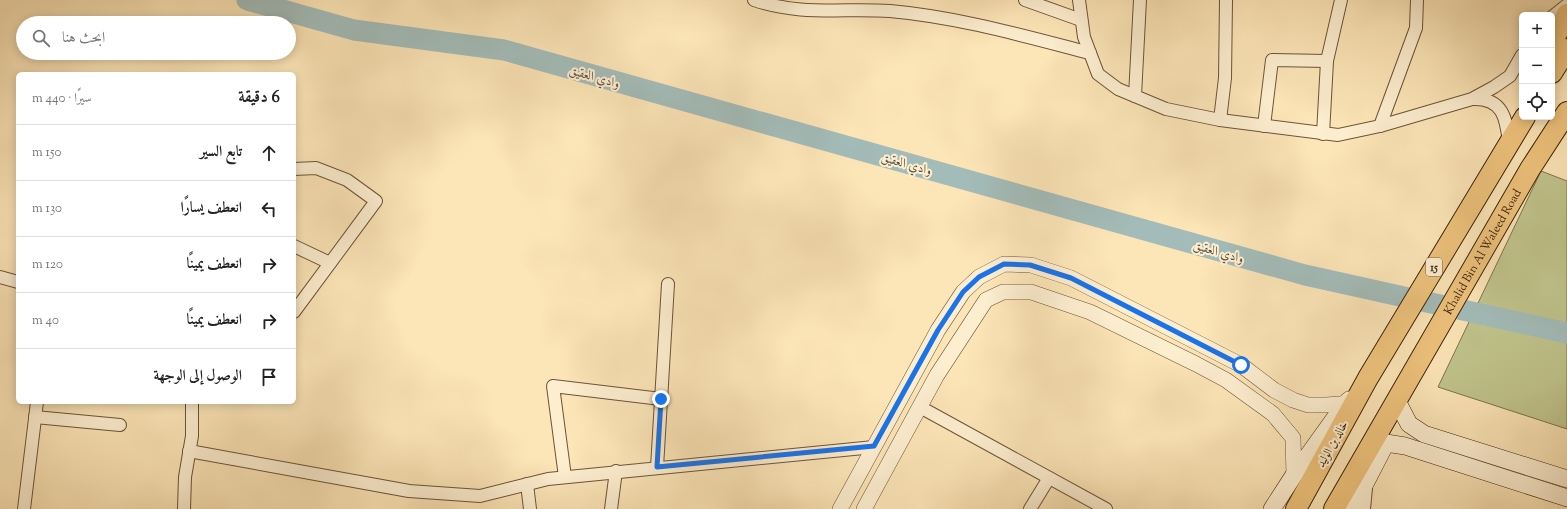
<!DOCTYPE html>
<html lang="ar">
<head>
<meta charset="utf-8">
<style>
	:root { --surface:#fff; --page:#f2f2f2; --text:#222; --muted:#767676; --line:#e0e0e0 }
	body { margin:0; font-family:"Sorts Mill Goudy",Amiri,serif; background:var(--page); color:var(--text); direction:rtl }
	.controls { position:absolute; right:12px; top:12px; display:grid; overflow:hidden; border-radius:6px; box-shadow:0 2px 10px #0003 }
	.controls button { width:36px; height:36px; display:grid; place-items:center; padding:0; border:0; border-bottom:1px solid var(--line); background:var(--surface); color:var(--text); font:20px sans-serif }
	.stop { position:absolute; width:12px; height:12px; margin:-9px; border:3px solid #1a73e8; border-radius:50%; background:#fff }
	.stop.end { background:#1a73e8; border-color:#fff; box-shadow:0 1px 4px #0008 }
	.list { margin:0; padding:0; list-style:none }
	h2 { display:flex; justify-content:space-between; align-items:center; height:52px; margin:0; padding:0 16px; font-size:17px }
	h2 small { font-size:13px; font-weight:400; color:var(--muted) }
	.list li { display:grid; grid-template-columns:26px 1fr auto; gap:12px; align-items:center; box-sizing:border-box; height:56px; padding:0 16px; border-top:1px solid var(--line) }
	.list b { display:block; font-size:15px; white-space:nowrap }
	.list em { font-size:13px; font-style:normal; color:var(--muted) }
	.icon { flex:none; width:22px; height:22px; fill:none; stroke:currentColor; stroke-width:2; stroke-linecap:round; stroke-linejoin:round }
	.map { position:relative; flex:none; width:1567px; height:509px; overflow:hidden; direction:ltr }
	.search { position:absolute; background:var(--surface); box-shadow:0 2px 10px #0003; left:16px; top:16px; width:280px; height:44px; display:flex; align-items:center; gap:10px; box-sizing:border-box; padding:0 14px; border-radius:22px; color:var(--muted); font-size:15px }
	.panel { position:absolute; background:var(--surface); box-shadow:0 2px 10px #0003; left:16px; top:72px; width:280px; height:332px; border-radius:6px; direction:rtl }
	.map>svg:first-child { display:block }
	.green { fill:#c1c48d; stroke:#7e744d }
	.lines { fill:none; stroke-linecap:round; stroke-linejoin:round }
	.river { stroke:#a3bcb9; stroke-width:21 }
	.minor-casing { stroke:#6c5438; stroke-width:14 }
	.tertiary-casing { stroke:#6c5438; stroke-width:16 }
	.secondary-casing { stroke:#3c240d; stroke-width:18 }
	.trunk-casing { stroke:#3c240d; stroke-width:22 }
	.minor { stroke:#fdeed0; stroke-width:12 }
	.tertiary { stroke:#fdeed0; stroke-width:15 }
	.secondary { stroke:#fdeed0; stroke-width:17 }
	.trunk { stroke:#eec27c; stroke-width:20 }
	.route { stroke:#1a73e8; stroke-width:5 }
	.labels { text-anchor:middle; stroke-width:4; stroke-linejoin:round; paint-order:stroke }
	.shield { fill:#fdeed0; stroke:#766148; stroke-width:1 }
	.shield-label { font-size:11px; font-weight:bold; fill:#3c240d }
	.street-label { font-size:12px; fill:#3c240d; stroke:#fdeed0 }
	.water-label { font-size:13px; font-style:italic; fill:#5b5241; stroke:#fdeed0 }
</style>
</head>
<body>
<div class="map">
<svg width="1567" height="509" viewBox="0 0 1567 509">
	<rect width="100%" height="100%" fill="#fce5b7"/>
	<filter id="stains"><feTurbulence type="fractalNoise" baseFrequency=".005" numOctaves="4"/><feColorMatrix values="0 0 0 0 .2 0 0 0 0 .09 0 0 0 0 .02 0 0 0 .5 -.17"/></filter>
	<radialGradient id="worn" r=".72"><stop offset=".6" stop-color="#630" stop-opacity="0"/><stop offset="1" stop-color="#630" stop-opacity=".3"/></radialGradient>
	<path class="green" d="M1541,171L1567,181V429L1438,387Z"/>
	<g class="lines">
		<path class="river" d="M247,0L354,30L504,50L1305,275L1567,333"/>
		<g class="minor-casing">
			<g id="minor">
				<path d="M754,0C800,16 843,8 890,11C958,17 1024,36 1090,53"/>
				<path d="M1025,0L1081,20"/>
				<path d="M1079,0L1084,37L1098,74L1118,89L1166,109L1220,120L1338,135L1380,126L1472,99L1494,87L1510,76L1522,55"/>
				<path d="M1552,17L1567,5"/>
				<path d="M1135,96L1140,0"/>
				<path d="M1473,99C1503,98 1506,118 1509,142"/>
				<path d="M1220,120L1225,78L1226,0"/>
				<path d="M1264,126L1272,60L1327,61"/>
				<path d="M1380,126L1416,28L1417,0"/>
				<path d="M1323,134L1327,61L1341,0"/>
				<path d="M294,169L316,168L347,180L376,201L294,312"/>
				<path d="M294,246L330,263"/>
				<path d="M0,277L18,282"/>
				<path d="M920,407L1106,509"/>
				<path d="M35,417L120,425"/>
				<path d="M189,451L409,491L480,496L548,479L874,447"/>
				<path d="M657,467L668,284"/>
				<path d="M565,477L553,386L661,399"/>
				<path d="M527,484L530,509"/>
				<path d="M24,509L37,402"/>
				<path d="M184,509L185,477L192,436V402"/>
				<path d="M611,509L616,471"/>
				<path d="M1030,509L1049,478"/>
				<path d="M1364,509L1366,488"/>
			</g>
		</g>
		<g class="tertiary-casing">
			<g id="tertiary">
				<path d="M840,509L938,330L963,292L979,277L1004,264L1031,265L1071,278L1241,365L1274,390L1293,400L1308,405H1326L1354,403"/>
				<path d="M864,509L937,375L986,300L1003,292H1031L1090,312L1196,364L1226,380L1273,414L1293,438L1294,475"/>
			</g>
		</g>
		<g class="secondary-casing">
			<g id="secondary">
				<path d="M1397,401L1409,424L1424,434L1567,479"/>
				<path d="M1369,448L1386,443L1405,446L1567,498"/>
				<path d="M1272,509L1294,475L1345,404L1349,400"/>
				<path d="M1352,509L1386,443"/>
			</g>
		</g>
		<g class="trunk-casing">
			<g id="trunk">
				<path d="M1552,43L1567,14"/>
				<path d="M1552,73L1567,49"/>
				<path d="M1296,509L1368,378L1525,117"/>
				<path id="s1" d="M1334,509L1530,169L1567,112"/>
			</g>
		</g>
		<use href="#minor" class="minor"/>
		<use href="#tertiary" class="tertiary"/>
		<use href="#secondary" class="secondary"/>
		<use href="#trunk" class="trunk"/>
	</g>
	<g class="lines">
		<path class="route" d="M661,399L657,467L874,446L938,330L963,292L979,277L1004,264L1030,265L1071,278L1241,365"/>
	</g>
	<g class="labels">
		<rect class="shield" x="1426" y="258" width="16" height="18" rx="3"/>
		<g class="shield-label">
			<text x="1434" y="271">15</text>
		</g>
		<g class="street-label">
			<text dy="4" stroke="none"><textPath href="#s1" startOffset="297">Khalid Bin Al Waleed Road</textPath></text>
			<text transform="translate(1332 444) rotate(-61)" y="4">خالد بن الوليد</text>
		</g>
		<g class="water-label">
			<text transform="translate(595 76) rotate(16)" y="5">وادي العقيق</text>
			<text transform="translate(907 163) rotate(16)" y="5">وادي العقيق</text>
			<text transform="translate(1219 251) rotate(16)" y="5">وادي العقيق</text>
		</g>
	</g>
	<rect width="100%" height="100%" filter="url(#stains)"/>
	<rect width="100%" height="100%" fill="url(#worn)"/>
</svg>
<div class="controls">
<button>+</button>
<button>−</button>
<button><svg class="icon" aria-label="locate" viewBox="0 0 24 24"><circle cx="12" cy="12" r="6"/><path d="M12 2v4M12 18v4M2 12h4M18 12h4"/></svg></button>
</div>
<div class="stop" style="left:1241px;top:365px"></div>
<div class="stop end" style="left:661px;top:399px"></div>
<div class="search"><svg class="icon" aria-label="search" viewBox="0 0 24 24"><circle cx="10" cy="10" r="6"/><path d="M15 15l6 6"/></svg>ابحث هنا</div>
<section class="panel">
<h2>6 دقيقة<small>سيرًا · 440 m</small></h2>
<ul class="list">
<li><svg class="icon" aria-label="ahead" viewBox="0 0 24 24"><path d="M12 20V5M6 11l6-6 6 6"/></svg><div><b>تابع السير</b></div><em>150 m</em></li>
<li><svg class="icon" aria-label="left" viewBox="0 0 24 24"><path d="M17 20v-9H6M10 6l-5 5 5 5"/></svg><div><b>انعطف يسارًا</b></div><em>130 m</em></li>
<li><svg class="icon" aria-label="right" viewBox="0 0 24 24"><path d="M7 20v-9h11M14 6l5 5-5 5"/></svg><div><b>انعطف يمينًا</b></div><em>120 m</em></li>
<li><svg class="icon" aria-label="right" viewBox="0 0 24 24"><path d="M7 20v-9h11M14 6l5 5-5 5"/></svg><div><b>انعطف يمينًا</b></div><em>40 m</em></li>
<li><svg class="icon" aria-label="arrive" viewBox="0 0 24 24"><path d="M6 21V4h12l-3 4 3 4H6"/></svg><div><b>الوصول إلى الوجهة</b></div></li>
</ul>
</section>
</div>
</body>
</html>
